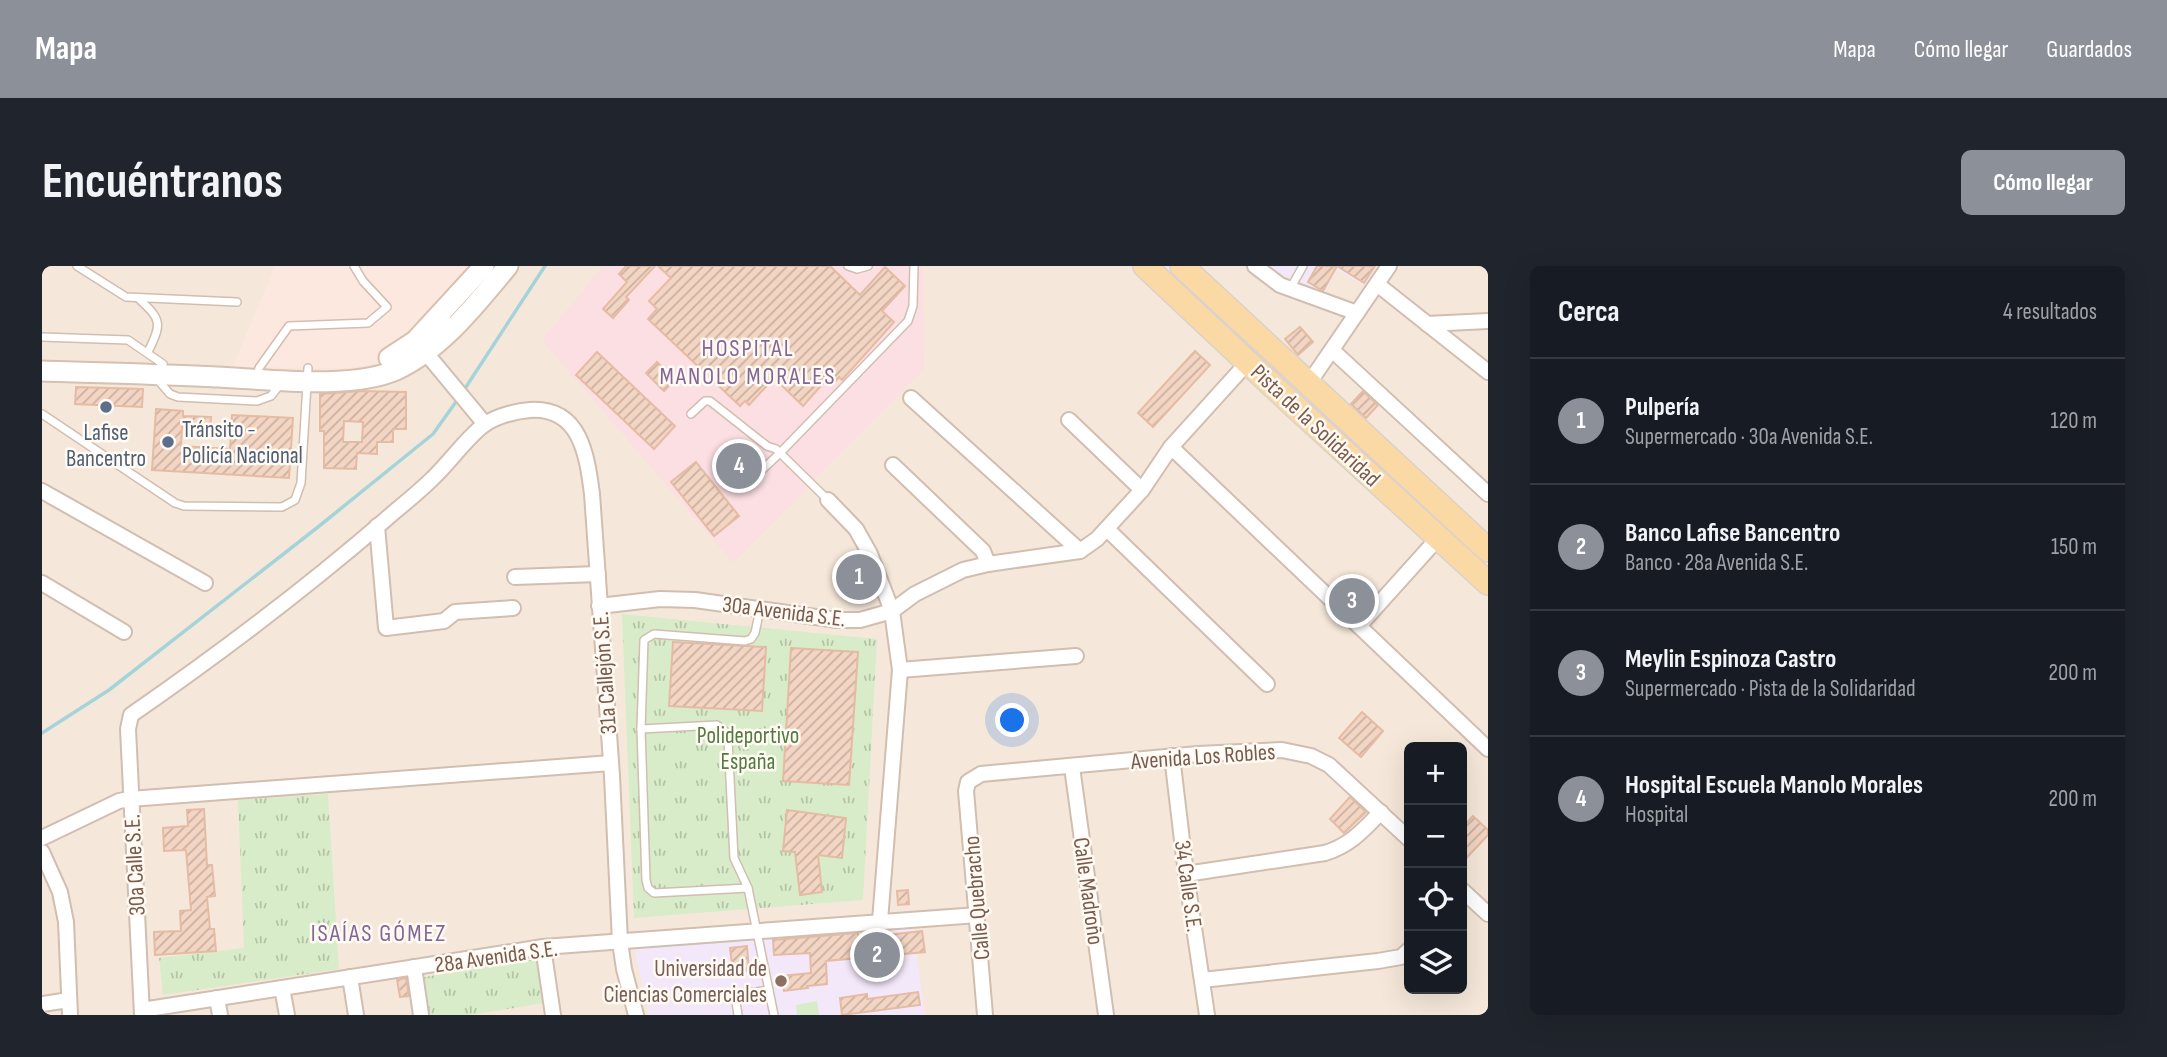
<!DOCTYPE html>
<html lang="es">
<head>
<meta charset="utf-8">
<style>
	:root { --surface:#171b24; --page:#20242c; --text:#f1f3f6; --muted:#9ea1a6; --line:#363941; --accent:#8c9099 }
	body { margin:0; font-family:"Sofia Sans Condensed",sans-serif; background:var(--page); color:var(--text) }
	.controls { position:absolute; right:21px; bottom:21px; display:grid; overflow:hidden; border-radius:10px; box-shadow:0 7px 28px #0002 }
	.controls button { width:63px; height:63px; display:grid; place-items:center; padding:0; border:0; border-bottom:2px solid var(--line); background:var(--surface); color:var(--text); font:35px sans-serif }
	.you { position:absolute; left:971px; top:455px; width:24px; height:24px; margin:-18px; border:5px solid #fff; border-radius:50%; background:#1a73e8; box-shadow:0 0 0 10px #1a73e833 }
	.badge { display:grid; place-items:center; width:46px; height:46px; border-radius:50%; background:var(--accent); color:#fff; font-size:23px; font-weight:700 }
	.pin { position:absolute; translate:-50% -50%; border:4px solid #fff; box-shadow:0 2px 7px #0006 }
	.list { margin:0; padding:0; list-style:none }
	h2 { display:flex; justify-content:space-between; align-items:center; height:91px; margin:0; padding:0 28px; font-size:30px }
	h2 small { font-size:23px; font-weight:400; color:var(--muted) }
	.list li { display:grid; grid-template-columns:46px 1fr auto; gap:21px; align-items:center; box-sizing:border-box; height:126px; padding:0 28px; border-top:2px solid var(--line) }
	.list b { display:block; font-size:26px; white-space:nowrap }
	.list p { margin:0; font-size:23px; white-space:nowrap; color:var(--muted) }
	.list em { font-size:23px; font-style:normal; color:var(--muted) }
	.icon { flex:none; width:38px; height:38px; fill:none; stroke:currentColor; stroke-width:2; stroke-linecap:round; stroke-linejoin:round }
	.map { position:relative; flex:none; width:1446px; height:749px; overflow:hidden; border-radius:10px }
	header { display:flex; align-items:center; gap:42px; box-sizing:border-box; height:98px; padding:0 35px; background:var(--accent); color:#fff }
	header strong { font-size:33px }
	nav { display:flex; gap:38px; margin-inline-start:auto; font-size:24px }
	.intro { display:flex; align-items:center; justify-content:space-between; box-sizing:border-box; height:168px; padding:0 42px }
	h1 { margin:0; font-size:49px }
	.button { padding:18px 32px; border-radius:10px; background:var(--accent); color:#fff; font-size:24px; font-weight:700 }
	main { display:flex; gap:42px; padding:0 42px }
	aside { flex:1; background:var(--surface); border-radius:10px; box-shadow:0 7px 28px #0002 }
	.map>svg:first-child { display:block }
	.residential { fill:#f5e8da; fill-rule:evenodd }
	.commercial { fill:#fde8e0 }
	.education { fill:#f3e8fa }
	.medical { fill:#fbdfe3 }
	.grass { fill:#d8ecc9 }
	.park { fill:url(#park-tufts) }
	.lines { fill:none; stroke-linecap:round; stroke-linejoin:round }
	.stream { stroke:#a5d3da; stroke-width:3.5 }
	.building { fill:url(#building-hatch); stroke:#e6bba3; stroke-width:2; fill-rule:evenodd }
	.lane-casing { stroke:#d1beb0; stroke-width:10 }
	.street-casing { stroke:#d1beb0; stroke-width:18 }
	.secondary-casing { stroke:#d6c0b0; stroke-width:23 }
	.primary-casing { stroke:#dad1cd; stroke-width:26 }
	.lane { stroke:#fff; stroke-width:7 }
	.street { stroke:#fff; stroke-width:14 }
	.secondary { stroke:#fff; stroke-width:19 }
	.primary { stroke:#fbd9a5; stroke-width:23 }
	.service-dot { fill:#5c6f8a; stroke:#fffaf3; stroke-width:2.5 }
	.education-dot { fill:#8d6e63; stroke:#fffaf3; stroke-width:2.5 }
	.labels { text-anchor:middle; stroke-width:5; stroke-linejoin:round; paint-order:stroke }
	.street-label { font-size:23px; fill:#7a5c4d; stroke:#fffaf3 }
	.service-label { font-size:23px; fill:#4e5e75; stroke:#fffaf3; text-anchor:start }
	.park-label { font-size:23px; fill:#537a41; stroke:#fffaf3 }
	.education-label { font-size:23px; fill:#785e54; stroke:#fffaf3; text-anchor:end }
	.neighbourhood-label { font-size:24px; letter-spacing:2px; fill:#846695; stroke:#fffaf3 }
</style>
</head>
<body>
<header>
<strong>Mapa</strong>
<nav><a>Mapa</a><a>Cómo llegar</a><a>Guardados</a></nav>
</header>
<div class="intro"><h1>Encuéntranos</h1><a class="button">Cómo llegar</a></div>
<main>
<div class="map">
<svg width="1446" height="749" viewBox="0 0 1446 749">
	<defs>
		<pattern id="park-tufts" width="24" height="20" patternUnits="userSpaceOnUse" patternTransform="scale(1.75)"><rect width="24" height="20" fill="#d8ecc9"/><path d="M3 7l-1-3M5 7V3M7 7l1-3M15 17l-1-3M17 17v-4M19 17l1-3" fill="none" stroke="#b4c2a5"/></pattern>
		<pattern id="building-hatch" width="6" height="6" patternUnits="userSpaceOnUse" patternTransform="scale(1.75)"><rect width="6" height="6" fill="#f3d5c3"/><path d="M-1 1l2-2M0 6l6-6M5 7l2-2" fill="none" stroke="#cab0a1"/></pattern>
	</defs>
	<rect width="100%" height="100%" fill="#fdf6ec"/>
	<path class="residential" d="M0,0H1446V749H0ZM1367,481H1420V723H1367Z"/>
	<path class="commercial" d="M233,0H442L347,92L328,99L307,102L191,101Z"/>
	<g class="education">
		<path d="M1222,0H1335L1322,19L1295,4L1282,27L1236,12Z"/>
		<path d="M870,656L883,749H607L592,681Z"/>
	</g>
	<path class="medical" d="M561,0H881L882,103L691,297L500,74Z"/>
	<path class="grass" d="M775,735L777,749H755L754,739Z"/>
	<g class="park">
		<path d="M580,348L835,373L821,634L592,652Z"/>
		<path d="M286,528L297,703L121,729L117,692L202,682L196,534Z"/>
		<path d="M494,693L502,737L429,749H383L376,712Z"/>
	</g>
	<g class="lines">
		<g class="stream">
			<path d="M422,124L503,0"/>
			<path d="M0,467L67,424L276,261L391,168L416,133"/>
		</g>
	</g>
	<g class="building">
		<path d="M584,0H613L584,31L587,34L571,52L561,43L585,16L577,8Z"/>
		<path d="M616,0H788L818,29L843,1L863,20L840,45L852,56L800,114L797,111L791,118L785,113L761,140L732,112L707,139L703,135L698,140L606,53L615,43L607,35L629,12Z"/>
		<path d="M1275,0H1333L1322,17L1295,0L1281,25L1266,16Z"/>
		<path d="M1258,61L1271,76L1256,89L1243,73Z"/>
		<path d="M1153,85L1168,99L1111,161L1096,147Z"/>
		<path d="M555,86L633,160L612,183L534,109Z"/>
		<path d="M615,96L633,114L622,125L604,107Z"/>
		<path d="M34,121L101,123L100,141L33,138Z"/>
		<path d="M319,125L364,126V163H351V176H335V188L315,187L314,203L282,202V165H278V128ZM302,155L321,156L320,176H301Z"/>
		<path d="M1321,125L1336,139L1324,152L1309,138Z"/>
		<path d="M114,143L141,145V150L169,151L168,163L140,161L139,180L188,183L190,149L251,152L247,212L110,204Z"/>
		<path d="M654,196L697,250L672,270L629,216Z"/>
		<path d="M631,376L724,381L720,445L627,440Z"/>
		<path d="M749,382L816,386L807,519L741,515Z"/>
		<path d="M1320,446L1341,465L1319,491L1297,472Z"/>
		<path d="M1308,531L1324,546L1302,567L1288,553Z"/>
		<path d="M162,543L165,599H170L173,630L165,631L168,663H172L174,685L113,689L112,666L139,665L138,645L149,644L144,584L122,585L121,562L146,560L145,544Z"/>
		<path d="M745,544L804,552L800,592L776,589L780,626L758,629L753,586L741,585Z"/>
		<path d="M1431,550L1446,564V569L1420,597V562Z"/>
		<path d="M866,624L867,638L856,639L855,625Z"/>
		<path d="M880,665L883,686L784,695L785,718L765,720L766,722L742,725L740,710L769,707L768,687L732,689L731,674L816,667L817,679L836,677L835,670Z"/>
		<path d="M705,680L707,705L691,707L688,682Z"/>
		<path d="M364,712L367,730L358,731L355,714Z"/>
		<path d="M876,726L878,739L800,749L798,732L825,728V733Z"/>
	</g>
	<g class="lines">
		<g class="lane-casing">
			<g id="lane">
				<path d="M35,0L84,31L195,36"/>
				<path d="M806,0L815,3L826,0"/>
				<path d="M1248,23L1261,0"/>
				<path d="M96,32C120,54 120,57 106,86"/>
				<path d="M0,71L86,74L121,98"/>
				<path d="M115,113L128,128L136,131L215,135L229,130L239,117"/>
				<path d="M215,113L217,102L247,60L326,57L345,41L321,15L312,0"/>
				<path d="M0,148L133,237L142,240L240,241L253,234L259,217L266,102"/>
				<path d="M649,148L663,135H668L725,180L734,183L786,234"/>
				<path d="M704,219L738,187L866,55L871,40L872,0"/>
				<path d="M599,463L675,459L682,464L686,473L692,592L706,622L732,749"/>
				<path d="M706,622L612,627L606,622L604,614L599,463L602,374L612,368L703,375L709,373L713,367L718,343"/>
				<path d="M696,749L693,729L727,724"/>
			</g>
		</g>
		<g class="street-casing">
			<g id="street">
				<path d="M1213,0L1238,19L1315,47"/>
				<path d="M1335,18L1446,106"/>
				<path d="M1385,58L1446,55"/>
				<path d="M1290,84L1446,228"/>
				<path d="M384,87L443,158"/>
				<path d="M1267,117L1347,0"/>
				<path d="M869,132L1038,285"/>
				<path d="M1027,154L1100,224"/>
				<path d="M1129,181L1446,483"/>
				<path d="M851,199L941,285L946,298"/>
				<path d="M0,225L163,317"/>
				<path d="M786,234L814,263L828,288L850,345L858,404L838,655"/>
				<path d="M335,260L344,362L402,355L413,346L471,342"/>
				<path d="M1065,263L1225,418"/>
				<path d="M473,311L556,308"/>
				<path d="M0,317L82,366"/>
				<path d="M557,340L618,333L653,334L795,354H818L850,345L873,328L921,304L946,298L1038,285L1055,273L1100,224L1129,181L1206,96"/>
				<path d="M1317,360L1397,271"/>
				<path d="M858,404L1034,390"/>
				<path d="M1130,490L1144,608L1165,749"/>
				<path d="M1030,501L1064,749"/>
				<path d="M0,572L77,535L88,533L569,497"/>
				<path d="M0,586L18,626L24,656L28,749"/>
				<path d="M1144,608L1283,587C1309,579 1321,564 1339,546"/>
				<path d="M1420,624L1446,648"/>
				<path d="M501,681L511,749"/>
				<path d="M372,701L379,749"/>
				<path d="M308,711L314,749"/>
				<path d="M1160,714L1336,695L1359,691L1367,684"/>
				<path d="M240,722L245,749"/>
				<path d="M175,732L178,749"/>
				<path d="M0,738L27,734"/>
				<path d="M100,744L501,681L936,649"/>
				<path d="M100,749L86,463L89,449C177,388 262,324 343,254C359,240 376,227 391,212C407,197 426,170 443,158C455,150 474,145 488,144C539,141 545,190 550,228L570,510L578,676L582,703L594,749"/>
				<path d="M943,749L924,525L926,516L939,508L1156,488L1240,484L1269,490L1287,499L1367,573"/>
			</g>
		</g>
		<g class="secondary-casing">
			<g id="secondary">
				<path d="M385,81L399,49"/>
				<path d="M347,92L373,75L442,0"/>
				<path d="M0,105C58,107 117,108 175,111C225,113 309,124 354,104C400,83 435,37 466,0"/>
			</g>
		</g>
		<g class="primary-casing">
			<g id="primary">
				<path d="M1103,0L1249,137L1446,317"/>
				<path d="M1140,0L1446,284"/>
			</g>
		</g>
		<use href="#lane" class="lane"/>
		<use href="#street" class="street"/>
		<use href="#secondary" class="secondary"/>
		<use href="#primary" class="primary"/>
	</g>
	<g class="service-dot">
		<circle cx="64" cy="141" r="7"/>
		<circle cx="126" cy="176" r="7"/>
	</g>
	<circle class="education-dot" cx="739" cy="715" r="7"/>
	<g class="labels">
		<g class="street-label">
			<text transform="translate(1274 159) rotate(43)" y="8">Pista de la Solidaridad</text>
			<text transform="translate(742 345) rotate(7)" y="8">30a Avenida S.E.</text>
			<text transform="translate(562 407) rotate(-94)" y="8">31a Callejón S.E.</text>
			<text transform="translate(1161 490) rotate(-4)" y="8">Avenida Los Robles</text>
			<text transform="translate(92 599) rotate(-93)" y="8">30a Calle S.E.</text>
			<text transform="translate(1147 620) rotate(82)" y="8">34 Calle S.E.</text>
			<text transform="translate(1047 625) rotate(82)" y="8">Calle Madroño</text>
			<text transform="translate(934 632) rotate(-95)" y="8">Calle Quebracho</text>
			<text transform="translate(454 690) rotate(-8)" y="8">28a Avenida S.E.</text>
		</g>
		<g class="service-label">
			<text x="140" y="171">Tránsito -<tspan x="140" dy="26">Policía Nacional</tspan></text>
			<text x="64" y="174" text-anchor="middle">Lafise<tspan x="64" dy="26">Bancentro</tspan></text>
		</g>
		<g class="park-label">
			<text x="706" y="477">Polideportivo<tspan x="706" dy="26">España</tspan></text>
		</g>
		<g class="education-label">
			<text x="725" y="710">Universidad de<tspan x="725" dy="26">Ciencias Comerciales</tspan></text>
		</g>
		<g class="neighbourhood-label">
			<text x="706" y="90">HOSPITAL<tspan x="706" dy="28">MANOLO MORALES</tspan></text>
			<text x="337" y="675">ISAÍAS GÓMEZ</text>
		</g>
	</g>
</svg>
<div class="controls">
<button>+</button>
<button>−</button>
<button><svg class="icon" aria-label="locate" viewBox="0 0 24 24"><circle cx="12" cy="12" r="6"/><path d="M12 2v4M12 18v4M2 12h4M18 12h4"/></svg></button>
<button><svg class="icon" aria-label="layers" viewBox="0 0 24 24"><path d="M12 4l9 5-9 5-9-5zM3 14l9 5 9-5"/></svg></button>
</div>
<div class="you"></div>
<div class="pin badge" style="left:817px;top:311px">1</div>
<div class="pin badge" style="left:835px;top:689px">2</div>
<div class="pin badge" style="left:1310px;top:335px">3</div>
<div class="pin badge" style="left:697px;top:200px">4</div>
</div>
<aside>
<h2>Cerca<small>4 resultados</small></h2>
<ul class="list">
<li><span class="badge">1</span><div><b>Pulpería</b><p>Supermercado · 30a Avenida S.E.</p></div><em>120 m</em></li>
<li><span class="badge">2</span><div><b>Banco Lafise Bancentro</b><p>Banco · 28a Avenida S.E.</p></div><em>150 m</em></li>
<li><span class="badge">3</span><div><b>Meylin Espinoza Castro</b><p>Supermercado · Pista de la Solidaridad</p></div><em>200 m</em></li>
<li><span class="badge">4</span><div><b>Hospital Escuela Manolo Morales</b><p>Hospital</p></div><em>200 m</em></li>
</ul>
</aside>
</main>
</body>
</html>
